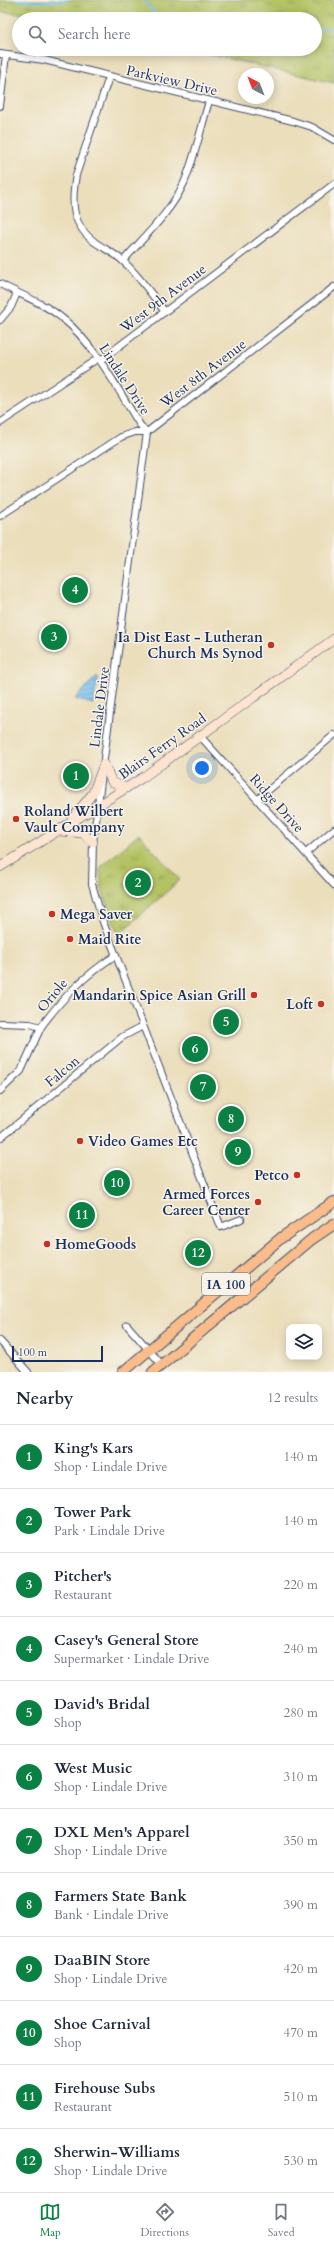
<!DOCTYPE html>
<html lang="en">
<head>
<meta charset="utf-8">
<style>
	:root { --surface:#fff; --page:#f2f2f3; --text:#1f2937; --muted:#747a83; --line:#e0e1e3; --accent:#0b8043 }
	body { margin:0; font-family:Cardo,serif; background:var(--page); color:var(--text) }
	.controls { position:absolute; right:12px; bottom:12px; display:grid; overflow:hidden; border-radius:8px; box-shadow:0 2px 10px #0003 }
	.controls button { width:36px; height:36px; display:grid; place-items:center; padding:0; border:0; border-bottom:1px solid var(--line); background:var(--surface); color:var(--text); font:20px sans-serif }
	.compass { position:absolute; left:238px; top:68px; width:36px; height:36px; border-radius:50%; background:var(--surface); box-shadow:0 2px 10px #0003; rotate:318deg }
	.scale { position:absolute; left:12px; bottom:10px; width:91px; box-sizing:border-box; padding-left:4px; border:2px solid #1b2f5e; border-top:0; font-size:11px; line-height:14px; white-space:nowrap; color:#1b2f5e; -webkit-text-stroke:3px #f7f3e8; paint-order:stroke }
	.you { position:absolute; left:202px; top:768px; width:14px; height:14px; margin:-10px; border:3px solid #fff; border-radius:50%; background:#1a73e8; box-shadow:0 0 0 6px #1a73e833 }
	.badge { display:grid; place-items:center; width:26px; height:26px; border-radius:50%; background:var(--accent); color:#fff; font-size:13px; font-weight:700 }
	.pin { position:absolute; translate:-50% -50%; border:2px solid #fff; box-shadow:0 1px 4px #0006 }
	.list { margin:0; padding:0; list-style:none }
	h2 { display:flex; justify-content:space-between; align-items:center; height:52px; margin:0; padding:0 16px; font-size:17px }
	h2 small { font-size:13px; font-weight:400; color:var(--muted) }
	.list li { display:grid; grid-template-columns:26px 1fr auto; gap:12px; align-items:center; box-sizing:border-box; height:64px; padding:0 16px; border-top:1px solid var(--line) }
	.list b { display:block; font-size:15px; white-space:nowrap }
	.list p { margin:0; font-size:13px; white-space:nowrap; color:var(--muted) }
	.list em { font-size:13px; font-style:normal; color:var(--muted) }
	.icon { flex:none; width:22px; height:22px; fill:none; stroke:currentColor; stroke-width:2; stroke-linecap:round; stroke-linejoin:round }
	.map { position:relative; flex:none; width:334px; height:1372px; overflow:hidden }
	.search { position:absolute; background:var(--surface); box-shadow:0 2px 10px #0003; left:12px; right:12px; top:12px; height:44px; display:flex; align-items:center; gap:10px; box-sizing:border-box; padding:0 14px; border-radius:22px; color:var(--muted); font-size:15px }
	.sheet { height:820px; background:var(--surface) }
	nav { display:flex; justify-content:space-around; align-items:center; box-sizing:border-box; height:56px; border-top:1px solid var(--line); background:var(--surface); font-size:11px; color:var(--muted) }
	nav a { display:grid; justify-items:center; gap:2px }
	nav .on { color:var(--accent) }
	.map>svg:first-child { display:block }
	.park { fill:url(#park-tufts); stroke:#677861 }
	.water { fill:url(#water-rules); stroke:#4878a6 }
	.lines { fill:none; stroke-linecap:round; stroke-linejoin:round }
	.stream { stroke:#74c0ee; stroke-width:2 }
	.minor-casing { stroke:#3a496c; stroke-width:8 }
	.secondary-casing { stroke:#3a496c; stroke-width:10 }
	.trunk-casing { stroke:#3a496c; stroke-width:12 }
	.minor { stroke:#fff; stroke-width:6 }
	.secondary { stroke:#fde4d0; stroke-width:9 }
	.trunk { stroke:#f9bc8a; stroke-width:10 }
	.poi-dot { fill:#c8321e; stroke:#f7f3e8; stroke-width:1.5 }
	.labels { text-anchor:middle; stroke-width:3; stroke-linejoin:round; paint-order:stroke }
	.shield { fill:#f7f3e8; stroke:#5d6a87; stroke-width:1 }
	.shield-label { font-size:13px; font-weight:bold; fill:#1b2f5e }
	.street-label { font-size:14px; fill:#1b2f5e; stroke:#f7f3e8 }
	.poi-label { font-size:14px; font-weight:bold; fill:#1b2f5e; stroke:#f7f3e8; text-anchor:end }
</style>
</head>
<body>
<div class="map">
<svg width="334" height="1372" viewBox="0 0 334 1372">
	<defs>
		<pattern id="park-tufts" width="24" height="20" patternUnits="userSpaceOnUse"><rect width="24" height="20" fill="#b3c264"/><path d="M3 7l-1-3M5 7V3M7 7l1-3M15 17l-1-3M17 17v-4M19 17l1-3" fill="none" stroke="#919e56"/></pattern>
		<pattern id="water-rules" width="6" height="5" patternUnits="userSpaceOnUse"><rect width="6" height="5" fill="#74c0ee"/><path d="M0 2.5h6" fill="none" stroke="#5e9cc4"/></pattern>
	</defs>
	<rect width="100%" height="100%" fill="#f7f3e8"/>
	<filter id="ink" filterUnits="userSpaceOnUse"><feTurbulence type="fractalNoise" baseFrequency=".025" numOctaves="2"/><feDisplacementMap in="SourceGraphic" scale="8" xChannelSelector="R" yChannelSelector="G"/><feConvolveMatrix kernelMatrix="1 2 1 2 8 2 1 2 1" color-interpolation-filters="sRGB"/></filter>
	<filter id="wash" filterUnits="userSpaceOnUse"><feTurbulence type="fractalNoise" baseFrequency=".012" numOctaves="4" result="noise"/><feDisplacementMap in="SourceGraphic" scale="16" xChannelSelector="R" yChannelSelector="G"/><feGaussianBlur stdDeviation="0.9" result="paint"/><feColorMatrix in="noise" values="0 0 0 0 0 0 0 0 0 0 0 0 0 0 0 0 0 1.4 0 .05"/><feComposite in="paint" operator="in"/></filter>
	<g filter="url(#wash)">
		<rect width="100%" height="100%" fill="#ebdebb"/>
		<g class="park">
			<path d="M0,0H334V83L185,49H315V19H53L29,14L0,12Z"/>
			<path d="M139,834L180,880L118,935L101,887L100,868Z"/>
		</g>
		<path class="water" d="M97,676L98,678L93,704L75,699Z"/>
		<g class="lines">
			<g class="stream">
				<path d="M17,0L36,2L68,0"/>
				<path d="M143,0L160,19"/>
				<path d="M315,29H334"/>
				<path d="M186,49C202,55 220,57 236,49"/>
			</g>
		</g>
	</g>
	<g filter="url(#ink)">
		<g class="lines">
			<g class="minor-casing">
				<g id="minor">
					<path d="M0,54L44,60L293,121L312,127L334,140"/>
					<path d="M109,77L76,175C71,203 71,225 96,243C105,249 116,254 124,262C140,277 152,295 165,312"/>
					<path d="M0,106L6,55"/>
					<path d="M123,261C144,237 171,212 184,183C195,157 201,128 209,101"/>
					<path d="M0,284C21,295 44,303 62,318C95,344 118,390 140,425L147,432"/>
					<path d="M0,320L11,307L17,293"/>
					<path d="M0,423L97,359H102L334,184"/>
					<path d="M147,432L93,842L92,884L103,922L221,1227L241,1219"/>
					<path d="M0,516L121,437L135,432H147L334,287"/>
					<path d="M201,737L334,885"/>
					<path d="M258,799L334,735"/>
					<path d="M306,853L334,829"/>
					<path d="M0,1023L30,1024L41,1027C63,997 85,975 116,955"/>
					<path d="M0,1091L21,1071L41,1027"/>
					<path d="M0,1138L122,1037L143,1026"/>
					<path d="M127,1325L162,1365"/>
					<path d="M0,1341L28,1372"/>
				</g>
			</g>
			<g class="secondary-casing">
				<g id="secondary">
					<path d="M104,764L112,782L126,788"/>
					<path d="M72,819L93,793L104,764"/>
					<path d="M59,831L83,833L93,842"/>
					<path d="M0,867L142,778L334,639"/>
				</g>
			</g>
			<g class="trunk-casing">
				<g id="trunk">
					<path d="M123,1372L281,1238L334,1202"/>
					<path d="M153,1372L312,1239L334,1224"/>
				</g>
			</g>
			<use href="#minor" class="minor"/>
			<use href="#secondary" class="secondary"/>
			<use href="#trunk" class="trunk"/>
		</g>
	</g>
	<g class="poi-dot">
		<circle cx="271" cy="645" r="4"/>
		<circle cx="16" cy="819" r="4"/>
		<circle cx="52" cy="914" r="4"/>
		<circle cx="70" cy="939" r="4"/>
		<circle cx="254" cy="995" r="4"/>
		<circle cx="321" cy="1004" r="4"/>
		<circle cx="80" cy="1141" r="4"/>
		<circle cx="297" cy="1175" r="4"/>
		<circle cx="258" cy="1202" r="4"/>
		<circle cx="47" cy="1244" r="4"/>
	</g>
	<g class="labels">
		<rect class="shield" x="202" y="1273" width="48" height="22" rx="3"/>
		<g class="shield-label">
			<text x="226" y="1289">IA 100</text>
		</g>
		<g class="street-label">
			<text transform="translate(172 80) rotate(13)" y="5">Parkview Drive</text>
			<text transform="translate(163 298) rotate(-37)" y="5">West 9th Avenue</text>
			<text transform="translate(203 373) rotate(-37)" y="5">West 8th Avenue</text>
			<text transform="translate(125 379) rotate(57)" y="5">Lindale Drive</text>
			<text transform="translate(99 707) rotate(-83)" y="5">Lindale Drive</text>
			<text transform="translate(162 746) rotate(-35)" y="5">Blairs Ferry Road</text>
			<text transform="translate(277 803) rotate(48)" y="5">Ridge Drive</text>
			<text transform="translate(52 995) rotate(-50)" y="5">Oriole</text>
			<text transform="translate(62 1071) rotate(-40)" y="5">Falcon</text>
		</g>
		<g class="poi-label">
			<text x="263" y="642">Ia Dist East - Lutheran<tspan x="263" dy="16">Church Ms Synod</tspan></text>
			<text x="24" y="816" text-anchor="start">Roland Wilbert<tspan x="24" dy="16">Vault Company</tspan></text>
			<text x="60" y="919" text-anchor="start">Mega Saver</text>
			<text x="78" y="944" text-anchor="start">Maid Rite</text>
			<text x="246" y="1000">Mandarin Spice Asian Grill</text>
			<text x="313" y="1009">Loft</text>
			<text x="88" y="1146" text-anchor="start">Video Games Etc</text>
			<text x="289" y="1180">Petco</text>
			<text x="250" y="1199">Armed Forces<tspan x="250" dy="16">Career Center</tspan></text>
			<text x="55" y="1249" text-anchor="start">HomeGoods</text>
		</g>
	</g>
</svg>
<div class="controls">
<button><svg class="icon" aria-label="layers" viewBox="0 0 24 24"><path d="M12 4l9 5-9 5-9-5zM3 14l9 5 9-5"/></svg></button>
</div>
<svg class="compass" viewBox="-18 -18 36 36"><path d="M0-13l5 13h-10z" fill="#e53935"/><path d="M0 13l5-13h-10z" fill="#747a83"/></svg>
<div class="scale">100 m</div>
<div class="you"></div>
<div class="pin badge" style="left:76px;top:776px">1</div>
<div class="pin badge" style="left:138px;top:883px">2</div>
<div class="pin badge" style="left:54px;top:637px">3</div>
<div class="pin badge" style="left:75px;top:590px">4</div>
<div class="pin badge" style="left:226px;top:1022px">5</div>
<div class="pin badge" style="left:195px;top:1049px">6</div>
<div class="pin badge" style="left:203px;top:1087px">7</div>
<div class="pin badge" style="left:231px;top:1119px">8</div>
<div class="pin badge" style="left:238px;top:1152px">9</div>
<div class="pin badge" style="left:117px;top:1183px">10</div>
<div class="pin badge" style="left:82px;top:1215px">11</div>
<div class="pin badge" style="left:198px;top:1253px">12</div>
<div class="search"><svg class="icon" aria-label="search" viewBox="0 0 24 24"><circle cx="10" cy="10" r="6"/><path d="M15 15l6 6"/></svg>Search here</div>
</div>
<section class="sheet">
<h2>Nearby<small>12 results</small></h2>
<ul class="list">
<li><span class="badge">1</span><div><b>King's Kars</b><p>Shop · Lindale Drive</p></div><em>140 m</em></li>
<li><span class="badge">2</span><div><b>Tower Park</b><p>Park · Lindale Drive</p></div><em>140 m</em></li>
<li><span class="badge">3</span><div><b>Pitcher's</b><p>Restaurant</p></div><em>220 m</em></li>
<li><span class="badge">4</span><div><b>Casey's General Store</b><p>Supermarket · Lindale Drive</p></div><em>240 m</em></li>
<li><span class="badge">5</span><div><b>David's Bridal</b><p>Shop</p></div><em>280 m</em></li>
<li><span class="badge">6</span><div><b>West Music</b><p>Shop · Lindale Drive</p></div><em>310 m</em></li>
<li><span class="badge">7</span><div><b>DXL Men's Apparel</b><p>Shop · Lindale Drive</p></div><em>350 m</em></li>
<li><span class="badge">8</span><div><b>Farmers State Bank</b><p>Bank · Lindale Drive</p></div><em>390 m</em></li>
<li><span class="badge">9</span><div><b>DaaBIN Store</b><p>Shop · Lindale Drive</p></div><em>420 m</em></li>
<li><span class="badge">10</span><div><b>Shoe Carnival</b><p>Shop</p></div><em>470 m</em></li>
<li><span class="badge">11</span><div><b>Firehouse Subs</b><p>Restaurant</p></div><em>510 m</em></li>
<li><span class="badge">12</span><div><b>Sherwin-Williams</b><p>Shop · Lindale Drive</p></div><em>530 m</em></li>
</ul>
</section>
<nav>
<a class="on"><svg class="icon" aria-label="map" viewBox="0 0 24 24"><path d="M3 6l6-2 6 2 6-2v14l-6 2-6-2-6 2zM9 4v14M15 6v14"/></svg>Map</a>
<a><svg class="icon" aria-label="directions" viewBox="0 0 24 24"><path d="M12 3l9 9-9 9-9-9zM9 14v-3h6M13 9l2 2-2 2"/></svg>Directions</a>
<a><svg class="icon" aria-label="saved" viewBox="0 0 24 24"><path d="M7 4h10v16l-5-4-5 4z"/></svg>Saved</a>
</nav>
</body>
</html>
